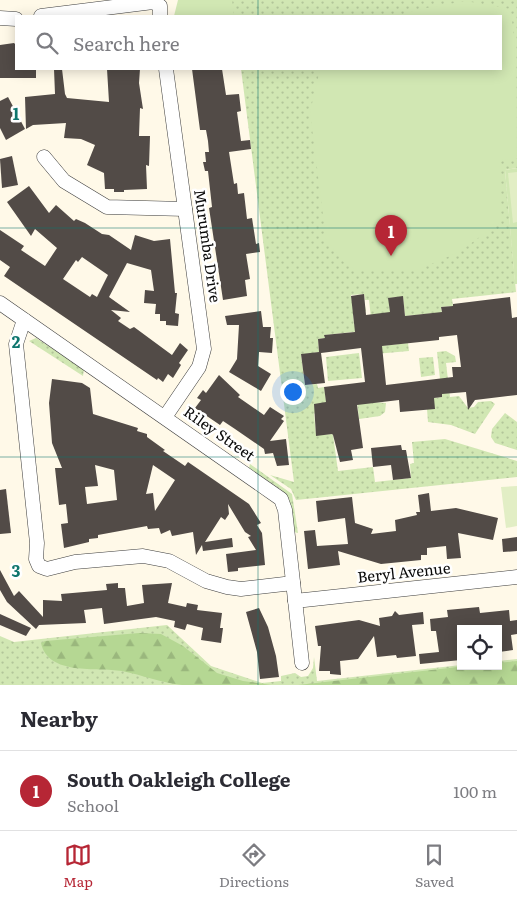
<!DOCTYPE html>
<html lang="en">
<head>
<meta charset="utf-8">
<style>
	:root { --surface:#fff; --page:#f7f7f7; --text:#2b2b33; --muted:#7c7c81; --line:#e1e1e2; --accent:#b62635 }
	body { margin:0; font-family:Literata,serif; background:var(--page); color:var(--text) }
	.controls { position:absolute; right:15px; bottom:15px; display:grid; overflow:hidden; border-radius:0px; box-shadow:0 2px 12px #0003 }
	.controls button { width:45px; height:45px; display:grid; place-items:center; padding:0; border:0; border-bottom:1px solid var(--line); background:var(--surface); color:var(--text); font:25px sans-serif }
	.you { position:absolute; left:292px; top:391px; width:18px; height:18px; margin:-12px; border:4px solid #fff; border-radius:50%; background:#1a73e8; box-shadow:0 0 0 8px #1a73e833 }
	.badge { display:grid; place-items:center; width:32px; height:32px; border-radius:50%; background:var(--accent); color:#fff; font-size:16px; font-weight:700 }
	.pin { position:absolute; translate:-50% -41px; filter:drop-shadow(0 1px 2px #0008) }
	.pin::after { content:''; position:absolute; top:26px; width:18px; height:15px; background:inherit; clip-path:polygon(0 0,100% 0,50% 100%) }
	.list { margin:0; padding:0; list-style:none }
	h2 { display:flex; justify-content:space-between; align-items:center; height:65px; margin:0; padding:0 20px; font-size:21px }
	h2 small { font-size:16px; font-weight:400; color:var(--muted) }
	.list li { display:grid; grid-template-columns:32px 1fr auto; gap:15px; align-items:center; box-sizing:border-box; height:80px; padding:0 20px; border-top:1px solid var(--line) }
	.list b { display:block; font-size:19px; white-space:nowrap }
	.list p { margin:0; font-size:16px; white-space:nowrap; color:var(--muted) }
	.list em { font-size:16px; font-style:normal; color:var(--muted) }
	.icon { flex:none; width:28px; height:28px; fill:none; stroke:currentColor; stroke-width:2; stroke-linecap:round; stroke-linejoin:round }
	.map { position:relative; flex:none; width:517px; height:685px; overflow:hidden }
	.search { position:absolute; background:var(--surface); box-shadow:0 2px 12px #0003; left:15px; right:15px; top:15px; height:55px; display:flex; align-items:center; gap:12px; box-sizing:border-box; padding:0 18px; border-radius:0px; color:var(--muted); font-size:19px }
	.sheet { height:145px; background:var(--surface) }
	nav { display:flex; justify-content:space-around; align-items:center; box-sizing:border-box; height:70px; border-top:1px solid var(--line); background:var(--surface); font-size:14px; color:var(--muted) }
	nav a { display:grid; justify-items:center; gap:2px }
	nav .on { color:var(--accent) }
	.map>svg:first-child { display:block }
	.grass { fill:url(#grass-dots) }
	.forest { fill:url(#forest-firs) }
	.park { fill:#d1e7b3 }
	.pitch { fill:#e2eec5 }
	.building { fill:#524b47; fill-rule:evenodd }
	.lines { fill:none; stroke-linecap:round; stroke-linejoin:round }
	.street-casing { stroke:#3d3d3d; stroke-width:15 }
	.street { stroke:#fff; stroke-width:14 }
	.grid { fill:none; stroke:#0f766e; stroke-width:1; stroke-opacity:0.55 }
	.labels { text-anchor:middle; stroke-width:5; stroke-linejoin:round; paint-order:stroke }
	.street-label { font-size:15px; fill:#0a0a0a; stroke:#fff }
	.grid-label { font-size:16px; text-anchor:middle; font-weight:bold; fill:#0f766e; stroke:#fff; stroke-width:5; stroke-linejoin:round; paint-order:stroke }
</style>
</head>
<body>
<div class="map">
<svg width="517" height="685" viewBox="0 0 517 685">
	<defs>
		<pattern id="grass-dots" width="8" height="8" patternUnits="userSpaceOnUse" patternTransform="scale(1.25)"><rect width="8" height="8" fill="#d1e7b3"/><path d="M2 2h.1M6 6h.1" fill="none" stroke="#b2c599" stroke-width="1.8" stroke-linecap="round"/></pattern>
		<pattern id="forest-firs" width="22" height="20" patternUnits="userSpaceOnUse" patternTransform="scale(1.25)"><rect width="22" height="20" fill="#b5d793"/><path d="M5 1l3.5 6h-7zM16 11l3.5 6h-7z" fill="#9ab77d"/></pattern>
	</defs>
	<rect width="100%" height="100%" fill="#fff9e8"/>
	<g class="grass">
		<path d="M225,0H517V168L505,170L516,292L452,299L453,306L441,307L443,320L436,313L405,316L403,297L389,298L390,312L380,346L408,343L409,351L375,354L369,300H365L364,294L351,295L353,308L365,306L366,311L353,313L354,325L362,331L325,335V338L318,339L319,352L301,355L305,385L317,384L318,388L324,387L326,400L331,399L314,414L316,435L332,434L333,435L338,471L373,467L375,482L411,478L410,464L414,463L412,442L445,439L517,461V477L296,500L291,489L270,475L294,482L241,69H501V16H225Z"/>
		<path d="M36,338L84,369L83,376L29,341Z"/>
		<path d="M446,351L455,356L456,362L446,363L450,397L459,396L468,408L474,407L478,402L491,401L495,404L475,434L451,425L428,422L427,409L434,398L442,397L437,352Z"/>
		<path d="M359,353L362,378L328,381L326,357Z"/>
		<path d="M433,357L435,375L421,377L419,358Z"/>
		<path d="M357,401L386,403L385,412L380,416L359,419Z"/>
		<path d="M505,413L517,422V450L495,443L491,437L492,429Z"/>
		<path d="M250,464L292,494L298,533L293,532L289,499L280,489L249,468Z"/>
		<path d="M167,625L211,666L262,683L281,681V676L295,673L301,677L308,676L313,668L314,657L317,681L461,665L498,666V661L517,659V685H0V636L14,642Z"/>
	</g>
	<g class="forest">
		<path d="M139,633L161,634L183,646L217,673L243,681L271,685C242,685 211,685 182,685C162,683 142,675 122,671C97,667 48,676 41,643L45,641Z"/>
		<path d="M517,661V685H298L467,666H498V663Z"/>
	</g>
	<g class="park">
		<path d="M178,0H232L234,16H174Z"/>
		<path d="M466,1L510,9C517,40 517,121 517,158L502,160L499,167V223L459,252L415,271H360L346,265L326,239L310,112L320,70L501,69V16H401L415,10Z"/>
		<path d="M517,168V284H515L505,170Z"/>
	</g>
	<g class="pitch">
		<path d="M517,172V222L513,223L508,173Z"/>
		<path d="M517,486V526L506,528L501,487Z"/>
	</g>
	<g class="building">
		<path d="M14,43L16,45V69H36V78H0V45Z"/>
		<path d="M54,69H62L65,94L67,98L109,102L107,69H140L139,83L143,109L140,108L139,136H150L149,166L146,165L147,189L124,190V192H114V189H105L104,173L87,165L95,145L81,139L64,138L66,123L33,125L26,129L25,97L55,94Z"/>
		<path d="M192,69H222L226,95L239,94L241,111L237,112L241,141L250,140L251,149L229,152L234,184L237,183L238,194L244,193L247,219L252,218L256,244L259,243L260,252L246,254L250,279L245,280L247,296L223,300L209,208L212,207L208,171H205L203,162H206L205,152H209L208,141L206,130H200Z"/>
		<path d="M8,97L25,129L6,140L0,128V101Z"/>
		<path d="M12,156L18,185L2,188L0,159Z"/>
		<path d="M29,186L49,213L56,205L74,221L76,219L85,223L102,234L109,235L131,250L135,235L154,241L170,239L175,293H177L175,313L179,314L178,326L166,325V321H160V314H155L156,304L144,303L145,290L154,291L151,270L127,263L109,297L130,312L111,310L121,318L118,321L130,329L134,327L172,355L180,343L188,350L179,363L181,365L173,378L168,374L163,382L158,378L157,380L4,276L10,267L0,260V230L24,246L21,250L45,266L57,248L35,229L31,236L7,202ZM82,257L108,275L97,297L92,294L90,297L63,279L76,260L78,262Z"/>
		<path d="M364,294L366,315L390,312L388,298L403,296L405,316L442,312L441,307L453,306V304L510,297L512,318L517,317V395L475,400L468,410L466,392L442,394V397L434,398L435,409L400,412L399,400L357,405L363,448L351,450L353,460L340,462L333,435L332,434L316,436L314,404L326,402L324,387L365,382L361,348L321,353L325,383L305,385L301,354L319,352L318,339L325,338L324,335L355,332L351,296ZM457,335L461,367H452L453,377L386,385L382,346L439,340V337Z"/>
		<path d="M261,311L263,327H271L270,338H273L272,353L259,352L258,366L271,374L261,391L229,372L237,359L239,325H227L225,316Z"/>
		<path d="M219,375L240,395L238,397L264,415L270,407L284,416L281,419L284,421L270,441L286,439L289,465L277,466L273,453L265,454L264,449L235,429L223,421L220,425L195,408L201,400L197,398L203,390L206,393Z"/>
		<path d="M52,379L82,383L90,388L93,414L138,428L137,431L147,434V437L165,450L163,451L185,466L188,462L249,504L261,523L257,525L262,533L265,565L238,568V571L228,572L226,554L256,550L248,537L251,536L245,532L228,504L229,514L225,520L221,517L205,542L232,538L233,547L203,551L202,545L196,555L193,532L172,536L170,530L161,534L159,528L148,529L147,526L98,535V538L89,539V542L64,548L61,524L68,523L66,504L59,505L55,468H62L52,443L49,403ZM95,465L114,470L117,500L87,504L85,487L98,486ZM153,465L175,480L155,511L153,493L146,494Z"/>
		<path d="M401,445L402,450H406L411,478L393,480L391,465L373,467L371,448Z"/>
		<path d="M6,489L11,533L0,534V490Z"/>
		<path d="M429,493L431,511L456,508L498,518L493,540L458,533L461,558L447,559L446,546L427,548V555H421V560L381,564L338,551L340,565L308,569L304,531L315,530L317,546L348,544L345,518L318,522L316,501L352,497L355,523L373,529L371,534L396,531L395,520L417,515L416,512H420L418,495Z"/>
		<path d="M517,537V551L503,552L502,539Z"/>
		<path d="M0,570L14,596L19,591L43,617V600L62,601L61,594L107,590L106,584L118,583V588H125L127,606L144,603L142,585L172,583L168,603L186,607L187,603L198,605L197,610L222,613L220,628H223L221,643L201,640L203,628L187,624L185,630L174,627L175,621L156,617L104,624L102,608L84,610L86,623L39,625L36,629L7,602L0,590Z"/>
		<path d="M479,607L480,613L509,610L510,621L517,620V634L511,635L513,650L499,652L498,629H461V660L420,664L419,654L439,652L436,631H431L430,619L448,617L447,610Z"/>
		<path d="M259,608L268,627L276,656L279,677L260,679L257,652L246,612Z"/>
		<path d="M395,611L399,615L423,612L424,624L412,625L416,656L397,658L396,655L377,657L374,636L358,659L340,661L341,675L330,674V671H319L321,646H318L315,626L359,620L380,626L379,618L392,616Z"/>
		<path d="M0,614L31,628L26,636L0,625Z"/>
	</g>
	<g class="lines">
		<g class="street-casing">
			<g id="street">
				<path d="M41,16L153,2L160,6V16"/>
				<path d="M0,18L16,19"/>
				<path d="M44,157L64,181L107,207L185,209"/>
				<path d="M0,303L281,499L285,510L302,663"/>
				<path d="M24,320L16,344L37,543L36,559L39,566L47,569L75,562L143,556L169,561L206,581L227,587L241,589L293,583"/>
				<path d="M165,417L199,367L204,349L166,69"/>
				<path d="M295,601L517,577"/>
			</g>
		</g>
		<use href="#street" class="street"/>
	</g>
	<path class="grid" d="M258,0V16M258,69V685M0,228H517M0,457H517"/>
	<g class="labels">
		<g class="street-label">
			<text transform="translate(207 246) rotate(82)" y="5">Murumba Drive</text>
			<text transform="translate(219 434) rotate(35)" y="5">Riley Street</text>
			<text transform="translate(404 573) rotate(-6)" y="5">Beryl Avenue</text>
		</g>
	</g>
	<g class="grid-label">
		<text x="16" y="120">1</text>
		<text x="16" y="348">2</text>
		<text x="16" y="577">3</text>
	</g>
</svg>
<div class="controls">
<button><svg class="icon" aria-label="locate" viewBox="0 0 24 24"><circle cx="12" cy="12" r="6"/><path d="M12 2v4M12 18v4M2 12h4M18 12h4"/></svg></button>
</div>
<div class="you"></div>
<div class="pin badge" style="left:391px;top:256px">1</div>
<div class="search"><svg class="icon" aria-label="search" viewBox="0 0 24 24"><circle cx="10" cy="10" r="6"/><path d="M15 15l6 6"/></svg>Search here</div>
</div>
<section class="sheet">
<h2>Nearby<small></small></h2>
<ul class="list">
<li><span class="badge">1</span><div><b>South Oakleigh College</b><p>School</p></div><em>100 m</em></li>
</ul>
</section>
<nav>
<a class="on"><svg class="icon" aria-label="map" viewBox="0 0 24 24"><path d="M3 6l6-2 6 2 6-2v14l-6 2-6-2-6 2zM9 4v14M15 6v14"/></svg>Map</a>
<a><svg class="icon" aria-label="directions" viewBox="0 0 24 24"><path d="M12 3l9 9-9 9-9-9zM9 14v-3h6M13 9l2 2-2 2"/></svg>Directions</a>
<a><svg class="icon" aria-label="saved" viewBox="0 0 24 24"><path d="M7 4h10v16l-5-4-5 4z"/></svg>Saved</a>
</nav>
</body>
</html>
